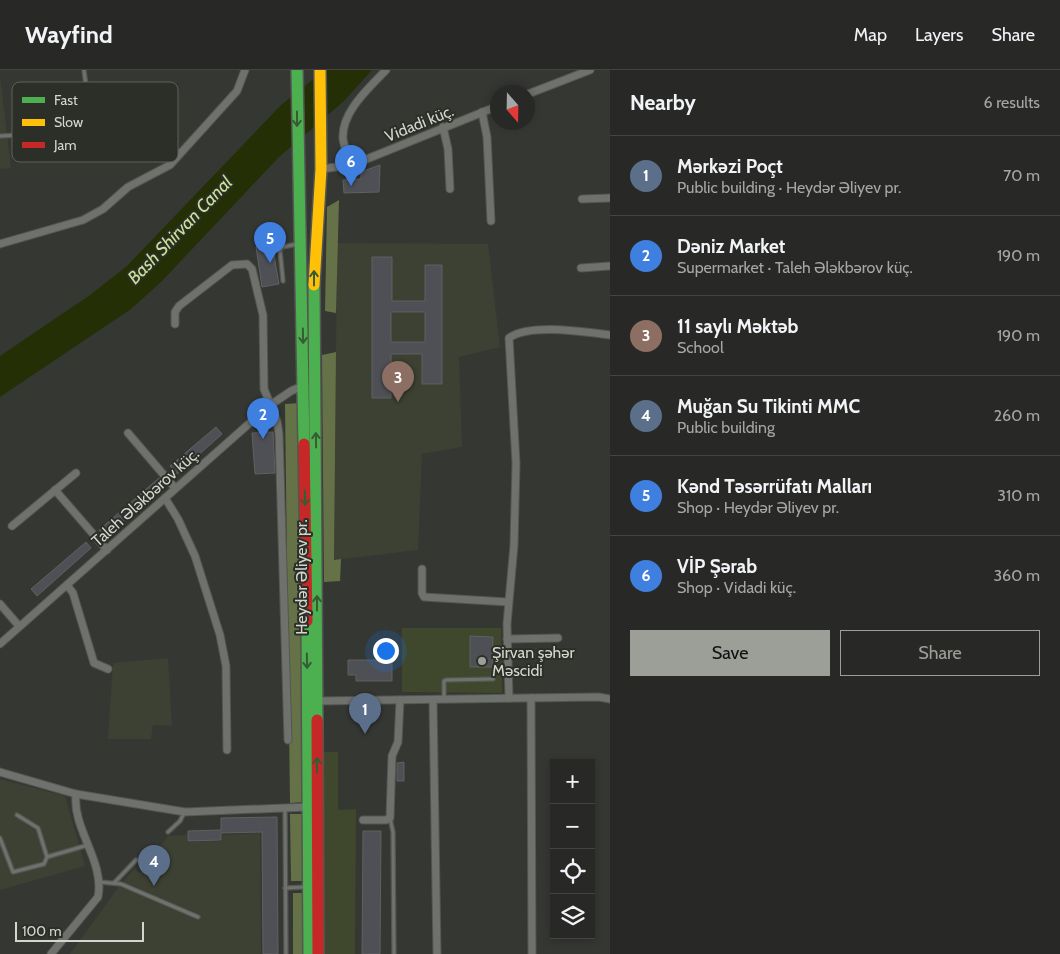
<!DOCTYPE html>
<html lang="en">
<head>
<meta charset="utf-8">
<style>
	:root { --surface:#282926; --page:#343532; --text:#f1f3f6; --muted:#a5a6a7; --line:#444543; --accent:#9c9e98 }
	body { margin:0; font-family:Cabin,sans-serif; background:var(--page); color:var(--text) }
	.controls { position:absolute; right:15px; bottom:15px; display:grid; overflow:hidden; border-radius:0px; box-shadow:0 2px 8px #0003 }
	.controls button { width:45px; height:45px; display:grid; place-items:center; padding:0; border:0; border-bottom:1px solid var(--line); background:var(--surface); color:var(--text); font:25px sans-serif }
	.compass { position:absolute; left:490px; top:15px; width:45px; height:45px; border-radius:50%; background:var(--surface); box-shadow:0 2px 8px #0003; rotate:160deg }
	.scale { position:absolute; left:15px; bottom:12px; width:129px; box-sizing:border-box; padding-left:5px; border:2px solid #d3d5cf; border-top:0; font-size:14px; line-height:18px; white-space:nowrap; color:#d3d5cf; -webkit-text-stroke:4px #2c2f27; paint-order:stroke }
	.you { position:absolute; left:385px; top:580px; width:18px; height:18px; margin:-12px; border:4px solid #fff; border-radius:50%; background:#1a73e8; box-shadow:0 0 0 8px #1a73e833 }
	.badge { display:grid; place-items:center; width:32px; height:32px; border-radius:50%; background:var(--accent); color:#fff; font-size:16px; font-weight:700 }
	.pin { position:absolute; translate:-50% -41px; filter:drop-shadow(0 1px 2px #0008) }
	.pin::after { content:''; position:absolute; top:26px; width:18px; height:15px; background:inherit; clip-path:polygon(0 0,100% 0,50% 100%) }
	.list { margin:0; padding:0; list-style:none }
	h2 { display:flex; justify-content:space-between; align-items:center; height:65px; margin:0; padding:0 20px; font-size:21px }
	h2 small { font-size:16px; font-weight:400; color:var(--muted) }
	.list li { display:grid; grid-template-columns:32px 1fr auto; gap:15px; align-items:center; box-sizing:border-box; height:80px; padding:0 20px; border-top:1px solid var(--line) }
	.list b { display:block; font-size:19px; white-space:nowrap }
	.list p { margin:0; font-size:16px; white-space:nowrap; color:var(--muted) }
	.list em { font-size:16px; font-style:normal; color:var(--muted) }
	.actions { display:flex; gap:10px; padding:15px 20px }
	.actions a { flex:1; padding:11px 0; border:1px solid var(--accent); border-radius:0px; text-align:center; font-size:18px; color:var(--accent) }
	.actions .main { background:var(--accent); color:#111 }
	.icon { flex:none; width:28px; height:28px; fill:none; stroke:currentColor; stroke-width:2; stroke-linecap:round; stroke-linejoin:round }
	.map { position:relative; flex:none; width:610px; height:884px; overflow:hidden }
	header { display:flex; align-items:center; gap:30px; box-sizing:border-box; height:70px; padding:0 25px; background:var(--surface); border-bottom:1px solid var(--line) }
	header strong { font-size:24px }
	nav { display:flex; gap:28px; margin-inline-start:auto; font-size:18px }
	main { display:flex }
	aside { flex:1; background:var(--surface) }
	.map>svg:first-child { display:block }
	.built { fill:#3c4133 }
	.green { fill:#3f482d }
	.forest { fill:#657248 }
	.water { fill:#242f05 }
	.building { fill:#4e5055; stroke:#5f6161; fill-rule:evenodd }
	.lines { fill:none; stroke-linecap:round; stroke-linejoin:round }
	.lane-casing { stroke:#545652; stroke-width:5.5 }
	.street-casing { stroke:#545652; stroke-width:9 }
	.fast-casing { stroke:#545652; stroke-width:14 }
	.slow-casing { stroke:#545652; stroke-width:14 }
	.jam-casing { stroke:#545652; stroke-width:14 }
	.lane { stroke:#6f716d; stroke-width:3 }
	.street { stroke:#6f716d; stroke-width:7 }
	.fast { stroke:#4caf50; stroke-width:11 }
	.slow { stroke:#ffc107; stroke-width:11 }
	.jam { stroke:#c62828; stroke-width:11 }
	.oneway { stroke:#375c35 }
	.poi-dot { fill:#9c9e98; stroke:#2c2f27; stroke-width:2 }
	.labels { text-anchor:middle; stroke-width:4; stroke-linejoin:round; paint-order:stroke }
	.street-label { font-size:16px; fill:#d3d5cf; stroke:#2c2f27 }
	.poi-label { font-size:16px; fill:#d3d5cf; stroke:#2c2f27; text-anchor:start }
	.water-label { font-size:18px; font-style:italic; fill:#cae297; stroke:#2c2f27 }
	.key { fill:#2c2f27; stroke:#5e6159; stroke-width:1 }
	.key-label { font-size:14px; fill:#d3d5cf }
</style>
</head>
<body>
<header>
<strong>Wayfind</strong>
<nav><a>Map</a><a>Layers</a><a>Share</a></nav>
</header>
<main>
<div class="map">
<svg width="610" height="884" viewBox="0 0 610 884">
	<rect width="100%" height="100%" fill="#353733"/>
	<g class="built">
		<path d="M0,6L11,98L0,99Z"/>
		<path d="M337,173L488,174L500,277L459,287L462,377L422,384L418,480L334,490Z"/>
		<path d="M168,588L172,656L153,655L151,669H108L113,593Z"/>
		<path d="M0,709L65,726L85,796L0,820Z"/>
		<path d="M260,763L261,884H70L121,814L134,799L140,803L168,766L187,765V772L222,771V765Z"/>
	</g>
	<g class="green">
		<path d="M402,558H501L502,623L402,622Z"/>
		<path d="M322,682H338V740L356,739L355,884H323Z"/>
	</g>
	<g class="forest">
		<path d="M339,130L336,243L325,241L327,137Z"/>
		<path d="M336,282L334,490L341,489L340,511L324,512L322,285Z"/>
		<path d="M301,333L304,732L290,733L285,334Z"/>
		<path d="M290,744H303L304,811H291Z"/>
		<rect x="293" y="823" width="10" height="61"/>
	</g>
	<path class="water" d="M325,0H372L344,31L279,87L161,212L131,239L0,327V286L90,225L127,196L281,35Z"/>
	<g class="building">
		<path d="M380,95L379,122L344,123L343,110L361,109V102Z"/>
		<path d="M272,174L279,214L262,217L256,177Z"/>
		<path d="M372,187H392V231H425V195H442V314H422V284H391V328H372ZM391,242H425V272H391Z"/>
		<path d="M216,357L222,364L177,404L170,396Z"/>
		<path d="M273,362L275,403L255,404L252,363Z"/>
		<path d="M159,408L165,415L105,467L99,460Z"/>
		<path d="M86,472L91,478L37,526L31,519Z"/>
		<path d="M470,566L493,567L492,597H470Z"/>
		<path d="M348,590H392V611H356V605H348Z"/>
		<path d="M404,692V711H397V693Z"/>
		<path d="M277,747L278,884H263L262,762L221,763V770L188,771V761L221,760V748Z"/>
		<path d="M363,761H381L380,884H362Z"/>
	</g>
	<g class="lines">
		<g class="lane-casing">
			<g id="lane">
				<path d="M0,66C20,66 73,54 83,35C89,25 85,11 84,0"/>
				<path d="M283,211L280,180L283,177L297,174"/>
				<path d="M444,629V611L446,610L493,609"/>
				<path d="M285,738L286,884"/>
				<path d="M17,745L38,758L47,787L88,775"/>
				<path d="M390,748L393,762L394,884"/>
				<path d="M168,762L180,751L184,743"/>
				<path d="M0,768L13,802L44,794L47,787"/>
				<path d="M100,812L121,814L198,847"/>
				<path d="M114,813L136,790"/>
				<path d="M285,818L305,817"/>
			</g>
		</g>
		<g class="street-casing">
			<g id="street">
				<path d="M528,24L590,0"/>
				<path d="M482,42L487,67L491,151"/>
				<path d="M443,57L448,79L450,119"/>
				<path d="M352,95C349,87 344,78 343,69C341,42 369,18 386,0"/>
				<path d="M321,99L352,95L498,36"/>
				<path d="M582,129L610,128"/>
				<path d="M0,174L83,150L103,139L128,117L170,95L237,21L245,0"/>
				<path d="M581,198L610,196"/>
				<path d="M175,254V242L179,236L232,195L247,194L252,199L263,245L264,319L277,351L279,364L288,670"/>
				<path d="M128,363L175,418"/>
				<path d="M55,420L107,480"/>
				<path d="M165,428L178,449L195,486L220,565L226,596L227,680"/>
				<path d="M12,456L76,403"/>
				<path d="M422,499V523L424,527L508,532"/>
				<path d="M67,515L73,523L94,593L108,599"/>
				<path d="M0,534L19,556"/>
				<path d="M507,569L558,568"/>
				<path d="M0,574L269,336L291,321L305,315"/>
				<path d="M509,628L507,554L514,475L516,393L509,268C530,253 584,262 610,265"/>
				<path d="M531,628L532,884"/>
				<path d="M433,630L437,884"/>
				<path d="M317,631L599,627L610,629"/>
				<path d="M0,702L76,724C72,759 105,791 98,827L51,884"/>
				<path d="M76,724L185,742L308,737"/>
				<path d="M363,750H386L390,748L392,686L398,672L400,630"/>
			</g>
		</g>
		<g class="fast-casing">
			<g id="fast">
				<path d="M297,0L304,374"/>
				<path d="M314,215L317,650"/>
				<path d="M307,551L309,884"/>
			</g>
		</g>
		<g class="slow-casing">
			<path id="slow" d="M314,215L321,99L320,0"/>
		</g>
		<g class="jam-casing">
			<g id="jam">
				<path d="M304,374L307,551"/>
				<path d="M317,650L318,884"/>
			</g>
		</g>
		<use href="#lane" class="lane"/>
		<use href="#street" class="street"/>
		<use href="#fast" class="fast"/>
		<use href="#slow" class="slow"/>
		<use href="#jam" class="jam"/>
	</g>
	<defs><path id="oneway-shaft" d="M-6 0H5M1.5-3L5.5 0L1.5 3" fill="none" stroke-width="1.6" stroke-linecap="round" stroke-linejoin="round" transform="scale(1.25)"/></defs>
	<g class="oneway">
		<use href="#oneway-shaft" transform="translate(297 49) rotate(90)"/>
		<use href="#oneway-shaft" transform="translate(314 208) rotate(-90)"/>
		<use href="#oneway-shaft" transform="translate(303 266) rotate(89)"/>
		<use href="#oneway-shaft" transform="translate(316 370) rotate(-91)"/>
		<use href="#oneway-shaft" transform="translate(305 428) rotate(89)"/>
		<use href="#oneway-shaft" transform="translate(317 533) rotate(-90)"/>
		<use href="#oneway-shaft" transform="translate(307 591) rotate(89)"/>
		<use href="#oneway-shaft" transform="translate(317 695) rotate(-90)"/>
	</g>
	<circle class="poi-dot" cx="482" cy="591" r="5"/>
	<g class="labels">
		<g class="street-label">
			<text transform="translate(419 53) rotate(-22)" y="6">Vidadi küç.</text>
			<text transform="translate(145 427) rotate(-42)" y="6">Taleh Ələkbərov küç.</text>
			<text transform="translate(301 507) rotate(-90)" y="6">Heydər Əliyev pr.</text>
		</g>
		<g class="poi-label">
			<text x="492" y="588">Şirvan şəhər<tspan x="492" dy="18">Məscidi</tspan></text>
		</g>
		<g class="water-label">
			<text transform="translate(180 160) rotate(-46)" y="6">Bash Shirvan Canal</text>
		</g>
	</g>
	<rect x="12" y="12" width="166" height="80" rx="8" class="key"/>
	<rect x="22" y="27" width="23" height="6" fill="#4caf50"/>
	<rect x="22" y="49" width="23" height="7" fill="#ffc107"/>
	<rect x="22" y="72" width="23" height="6" fill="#c62828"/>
	<g class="key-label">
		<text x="54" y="35">Fast</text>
		<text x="54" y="57">Slow</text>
		<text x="54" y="80">Jam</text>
	</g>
</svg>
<div class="controls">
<button>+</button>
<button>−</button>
<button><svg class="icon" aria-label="locate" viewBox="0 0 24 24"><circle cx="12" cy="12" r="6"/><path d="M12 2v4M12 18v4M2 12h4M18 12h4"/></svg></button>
<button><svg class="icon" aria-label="layers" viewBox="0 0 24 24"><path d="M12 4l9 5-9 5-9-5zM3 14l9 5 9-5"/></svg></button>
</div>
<svg class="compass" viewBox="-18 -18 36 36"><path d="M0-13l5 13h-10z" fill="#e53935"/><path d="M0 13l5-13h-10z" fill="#a5a6a7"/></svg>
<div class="scale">100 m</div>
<div class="you"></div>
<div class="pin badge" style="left:365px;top:664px;background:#5c6f8a">1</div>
<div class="pin badge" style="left:263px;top:369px;background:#3f7fe0">2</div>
<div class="pin badge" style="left:398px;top:332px;background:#8d6e63">3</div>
<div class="pin badge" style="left:154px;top:816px;background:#5c6f8a">4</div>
<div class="pin badge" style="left:270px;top:193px;background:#3f7fe0">5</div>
<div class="pin badge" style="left:351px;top:116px;background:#3f7fe0">6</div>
</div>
<aside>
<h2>Nearby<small>6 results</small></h2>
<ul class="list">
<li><span class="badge" style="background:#5c6f8a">1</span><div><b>Mərkəzi Poçt</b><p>Public building · Heydər Əliyev pr.</p></div><em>70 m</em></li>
<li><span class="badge" style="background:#3f7fe0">2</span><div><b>Dəniz Market</b><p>Supermarket · Taleh Ələkbərov küç.</p></div><em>190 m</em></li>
<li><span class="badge" style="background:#8d6e63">3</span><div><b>11 saylı Məktəb</b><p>School</p></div><em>190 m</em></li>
<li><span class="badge" style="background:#5c6f8a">4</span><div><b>Muğan Su Tikinti MMC</b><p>Public building</p></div><em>260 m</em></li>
<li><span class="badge" style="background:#3f7fe0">5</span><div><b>Kənd Təsərrüfatı Malları</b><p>Shop · Heydər Əliyev pr.</p></div><em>310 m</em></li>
<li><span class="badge" style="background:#3f7fe0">6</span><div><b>VİP Şərab</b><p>Shop · Vidadi küç.</p></div><em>360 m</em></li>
</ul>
<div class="actions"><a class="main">Save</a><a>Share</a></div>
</aside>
</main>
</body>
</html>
